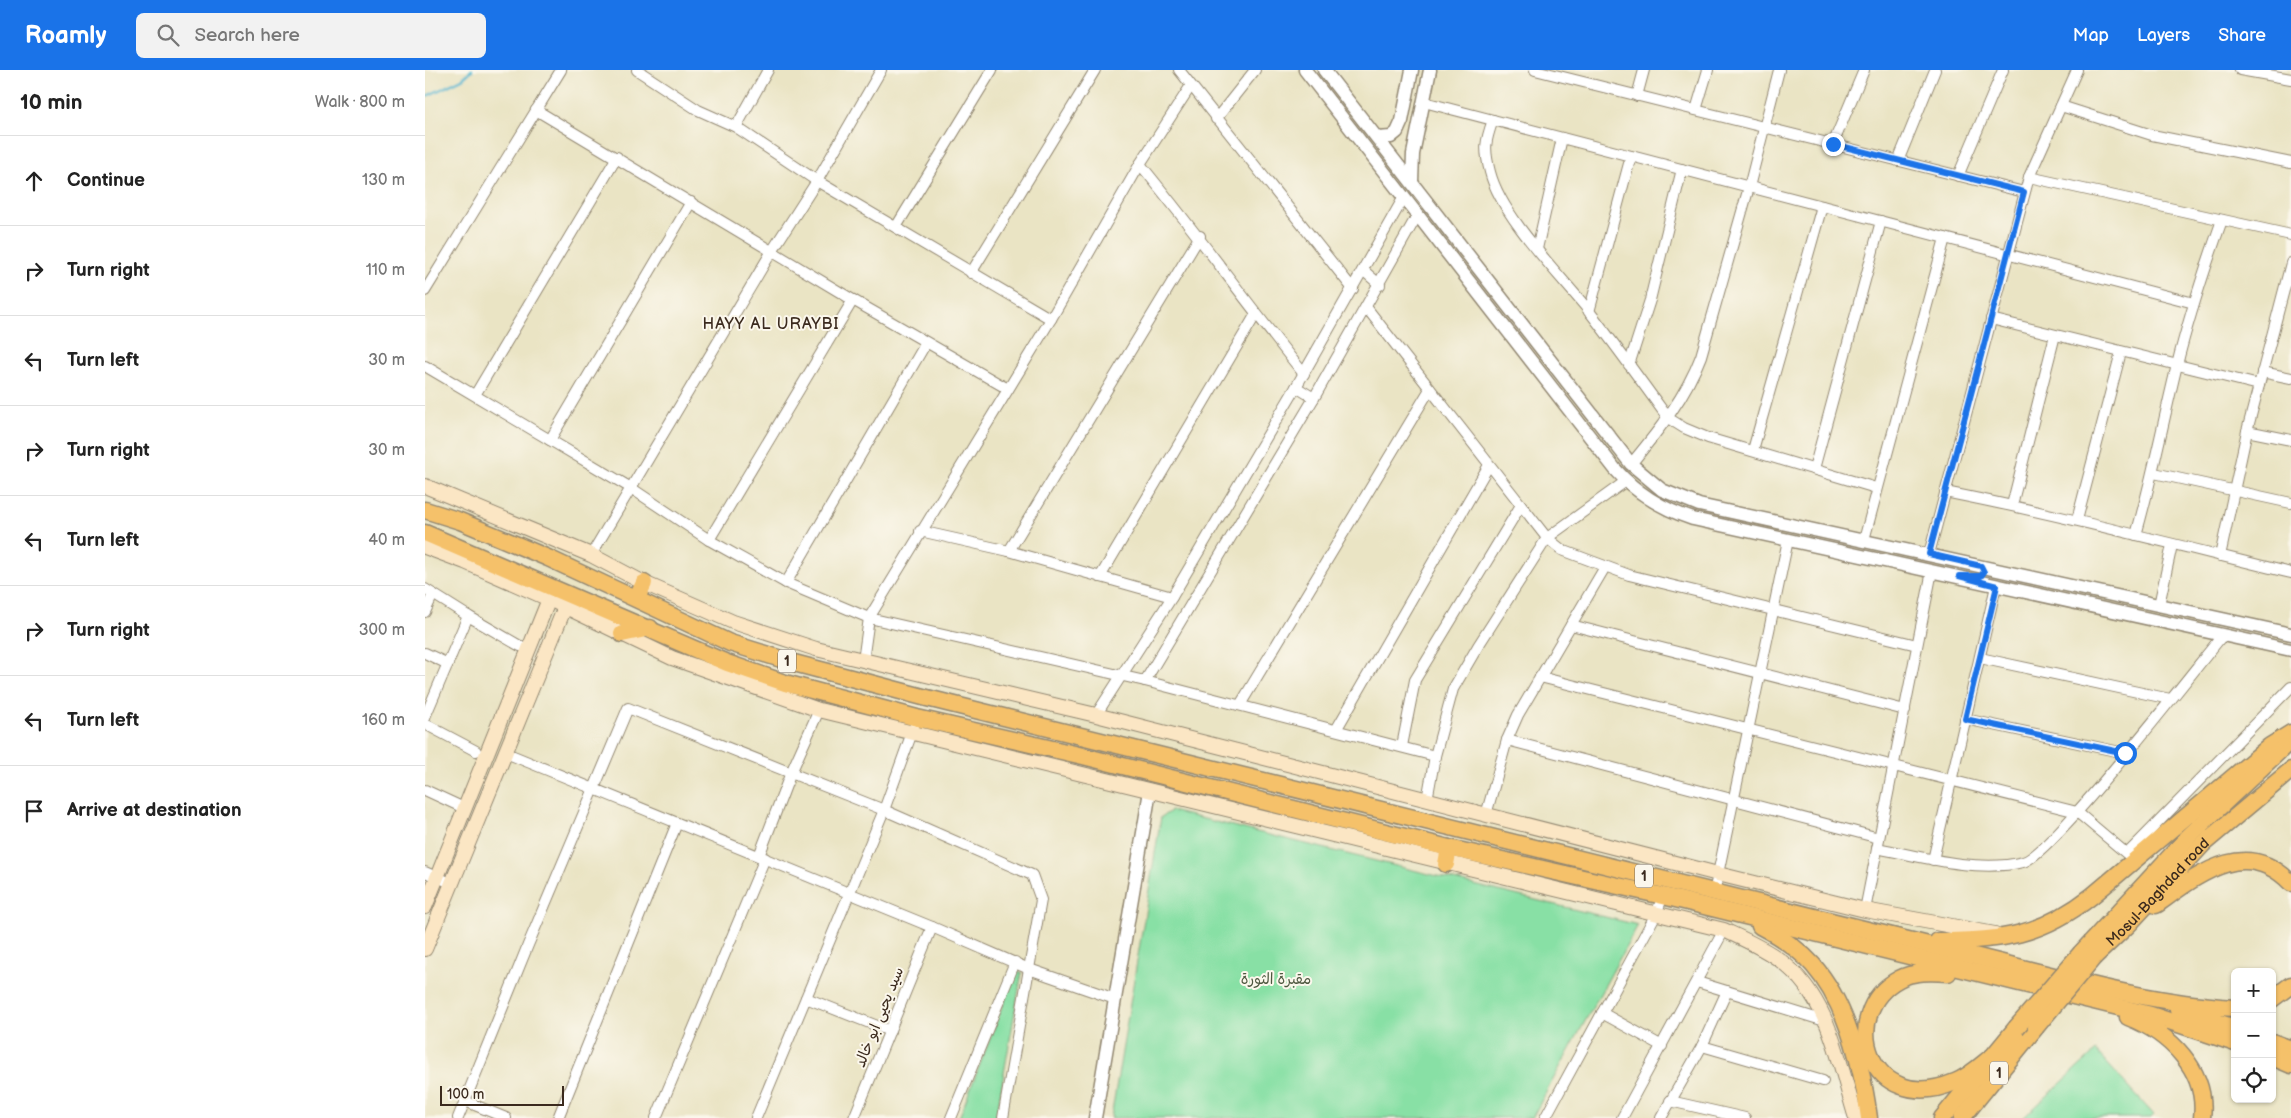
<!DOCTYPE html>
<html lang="en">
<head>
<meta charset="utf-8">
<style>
	:root { --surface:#fff; --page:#f2f2f2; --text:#222; --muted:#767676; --line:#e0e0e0; --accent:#1a73e8 }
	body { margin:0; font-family:"Balsamiq Sans","Playpen Sans Arabic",sans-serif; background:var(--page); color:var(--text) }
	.controls { position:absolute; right:15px; bottom:15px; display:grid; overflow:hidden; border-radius:8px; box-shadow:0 1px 4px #0004 }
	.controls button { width:45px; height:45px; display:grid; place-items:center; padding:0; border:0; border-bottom:1px solid var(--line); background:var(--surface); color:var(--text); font:25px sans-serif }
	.scale { position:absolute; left:15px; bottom:12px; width:124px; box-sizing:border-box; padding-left:5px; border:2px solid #3b2a1e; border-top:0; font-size:14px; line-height:18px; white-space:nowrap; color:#3b2a1e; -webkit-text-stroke:4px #fbf7ec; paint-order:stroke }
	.stop { position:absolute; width:15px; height:15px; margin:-11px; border:4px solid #1a73e8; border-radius:50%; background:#fff }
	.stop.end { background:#1a73e8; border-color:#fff; box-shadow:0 1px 5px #0008 }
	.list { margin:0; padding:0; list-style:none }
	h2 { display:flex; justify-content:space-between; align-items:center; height:65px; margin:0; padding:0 20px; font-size:21px }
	h2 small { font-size:16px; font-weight:400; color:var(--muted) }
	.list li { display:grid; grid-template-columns:32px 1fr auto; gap:15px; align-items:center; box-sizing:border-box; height:90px; padding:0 20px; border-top:1px solid var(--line) }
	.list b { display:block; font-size:19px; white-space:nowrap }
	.list em { font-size:16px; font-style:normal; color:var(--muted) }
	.icon { flex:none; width:28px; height:28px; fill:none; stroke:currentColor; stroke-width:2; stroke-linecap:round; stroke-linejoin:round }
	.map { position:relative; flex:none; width:1866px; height:1048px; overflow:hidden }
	header { display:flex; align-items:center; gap:30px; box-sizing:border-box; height:70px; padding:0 25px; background:var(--accent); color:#fff }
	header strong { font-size:24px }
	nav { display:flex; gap:28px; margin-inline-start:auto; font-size:18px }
	.search { width:350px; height:45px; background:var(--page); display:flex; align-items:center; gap:12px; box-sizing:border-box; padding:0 18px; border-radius:8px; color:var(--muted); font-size:19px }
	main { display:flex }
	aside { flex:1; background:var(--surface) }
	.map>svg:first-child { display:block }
	.green { fill:#88e0a5; stroke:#628562 }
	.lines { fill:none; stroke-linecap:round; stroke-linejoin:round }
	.stream { stroke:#53b6d1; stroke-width:2.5 }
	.minor-casing { stroke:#928771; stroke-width:12 }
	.tertiary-casing { stroke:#928771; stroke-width:15 }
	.secondary-casing { stroke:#928771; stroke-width:16 }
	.trunk-casing { stroke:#928771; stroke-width:19 }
	.minor { stroke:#fff; stroke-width:10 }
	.tertiary { stroke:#fff; stroke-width:12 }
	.secondary { stroke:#fbe6c4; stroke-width:14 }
	.trunk { stroke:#f5c16b; stroke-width:16 }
	.trunk-bridge-casing { stroke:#928771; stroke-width:19; stroke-linecap:butt }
	.trunk-bridge { stroke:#f5c16b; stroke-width:16 }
	.route { stroke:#1a73e8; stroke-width:6 }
	.labels { text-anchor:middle; stroke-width:4; stroke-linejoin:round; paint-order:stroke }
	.shield { fill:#fbf7ec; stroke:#75685c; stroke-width:1 }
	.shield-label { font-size:14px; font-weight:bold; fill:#3b2a1e }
	.street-label { font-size:15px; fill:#3b2a1e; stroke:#fbf7ec }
	.park-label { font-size:15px; fill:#4e5840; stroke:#fbf7ec }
	.neighbourhood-label { font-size:16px; letter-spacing:1px; fill:#3b2a1e; stroke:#fbf7ec }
</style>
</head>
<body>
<header>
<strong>Roamly</strong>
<div class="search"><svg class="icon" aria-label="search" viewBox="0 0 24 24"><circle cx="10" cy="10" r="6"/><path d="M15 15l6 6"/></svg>Search here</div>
<nav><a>Map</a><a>Layers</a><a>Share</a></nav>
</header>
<main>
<aside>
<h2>10 min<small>Walk · 800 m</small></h2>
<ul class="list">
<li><svg class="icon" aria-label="ahead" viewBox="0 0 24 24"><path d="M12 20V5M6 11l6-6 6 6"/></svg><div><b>Continue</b></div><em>130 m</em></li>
<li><svg class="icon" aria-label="right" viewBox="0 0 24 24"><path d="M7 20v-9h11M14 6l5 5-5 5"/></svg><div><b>Turn right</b></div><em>110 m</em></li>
<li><svg class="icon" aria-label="left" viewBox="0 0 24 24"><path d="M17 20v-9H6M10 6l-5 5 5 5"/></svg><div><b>Turn left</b></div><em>30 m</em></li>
<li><svg class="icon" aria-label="right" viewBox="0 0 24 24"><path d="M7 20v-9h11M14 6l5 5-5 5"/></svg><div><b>Turn right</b></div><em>30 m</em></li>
<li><svg class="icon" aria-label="left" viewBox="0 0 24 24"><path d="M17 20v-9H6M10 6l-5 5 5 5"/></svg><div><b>Turn left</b></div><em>40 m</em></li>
<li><svg class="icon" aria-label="right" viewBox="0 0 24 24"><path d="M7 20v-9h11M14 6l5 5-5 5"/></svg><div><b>Turn right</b></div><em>300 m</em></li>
<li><svg class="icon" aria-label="left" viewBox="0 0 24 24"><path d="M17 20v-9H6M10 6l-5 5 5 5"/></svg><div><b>Turn left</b></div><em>160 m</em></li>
<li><svg class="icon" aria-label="arrive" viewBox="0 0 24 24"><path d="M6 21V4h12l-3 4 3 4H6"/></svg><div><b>Arrive at destination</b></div></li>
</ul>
</aside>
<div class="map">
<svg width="1866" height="1048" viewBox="0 0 1866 1048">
	<rect width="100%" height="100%" fill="#fbf7ec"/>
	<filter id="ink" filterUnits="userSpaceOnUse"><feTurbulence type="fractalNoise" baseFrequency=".02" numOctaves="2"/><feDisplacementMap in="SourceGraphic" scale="10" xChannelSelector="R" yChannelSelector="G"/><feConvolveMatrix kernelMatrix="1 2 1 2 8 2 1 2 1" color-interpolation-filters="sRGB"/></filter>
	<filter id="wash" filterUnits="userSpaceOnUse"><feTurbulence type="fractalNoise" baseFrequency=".0096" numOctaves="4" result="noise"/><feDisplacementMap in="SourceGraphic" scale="20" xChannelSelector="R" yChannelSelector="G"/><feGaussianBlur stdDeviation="1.12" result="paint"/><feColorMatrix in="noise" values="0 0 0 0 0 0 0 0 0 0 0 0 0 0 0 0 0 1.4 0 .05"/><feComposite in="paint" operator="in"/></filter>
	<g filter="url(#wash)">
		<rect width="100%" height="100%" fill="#eae4c4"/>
		<g class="green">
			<path d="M746,741L1213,855L1107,1048H686L736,747Z"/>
			<path d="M591,902H597L571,1048H534Z"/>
			<path d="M1671,981L1729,1045L1726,1048H1598Z"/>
		</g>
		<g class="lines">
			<path class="stream" d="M0,27L37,9L47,0"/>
		</g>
	</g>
	<g filter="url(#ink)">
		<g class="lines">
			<g class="minor-casing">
				<g id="minor">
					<path d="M212,0L273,40L311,57L392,111L626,249"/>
					<path d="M754,0L928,219"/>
					<path d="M1110,0L1599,122"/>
					<path d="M1815,0L1866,9"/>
					<path d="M1212,26L1219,0"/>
					<path d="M999,32L1769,233"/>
					<path d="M1636,36L1727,65L1866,93"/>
					<path d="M111,40L428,230L583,319"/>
					<path d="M1271,40L1283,0"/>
					<path d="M791,49L830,0"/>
					<path d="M1068,50C1060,72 1059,79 1065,102C1076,146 1134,204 1164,241C1191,276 1217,312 1243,348L1259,358L1283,368L1451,418"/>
					<path d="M311,57L343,0"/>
					<path d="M1408,74L1439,0"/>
					<path d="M1473,91L1510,0"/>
					<path d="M715,94C772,163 823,235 879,304"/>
					<path d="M1533,106L1578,0"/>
					<path d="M1604,107L1866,165"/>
					<path d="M471,157L567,0"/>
					<path d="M1112,179L1137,68"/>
					<path d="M939,201L955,215"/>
					<path d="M546,203L670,0"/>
					<path d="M0,221L136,0"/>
					<path d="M941,237L1122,468L1137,480L1204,505L1492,575"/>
					<path d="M1164,242L1206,86"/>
					<path d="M1566,249L1834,315"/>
					<path d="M1204,295L1225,230L1257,99"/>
					<path d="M0,296L206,418L284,470L361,513L444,548L720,611L1010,686"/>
					<path d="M1837,302L1866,308"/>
					<path d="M871,317L889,328"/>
					<path d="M50,325L192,87"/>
					<path d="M1822,361L1866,370"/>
					<path d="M125,370L266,132"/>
					<path d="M1328,380L1397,136"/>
					<path d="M1206,394C1234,360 1260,328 1276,286L1324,117L1354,0"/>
					<path d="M1389,399L1456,151"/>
					<path d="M1729,403L1866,433"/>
					<path d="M1520,422C1636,445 1751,475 1866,503"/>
					<path d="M1587,435L1630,265"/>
					<path d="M1652,450L1696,282"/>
					<path d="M495,461L584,481L747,527"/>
					<path d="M1711,465C1727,409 1738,352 1752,295C1764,246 1780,198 1797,150"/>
					<path d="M284,470L428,230"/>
					<path d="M1439,470L1520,168"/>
					<path d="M584,481L775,166"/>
					<path d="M1504,484L1604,107L1652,0"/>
					<path d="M166,485L347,181L392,111L456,0"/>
					<path d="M1795,486L1822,361L1866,193"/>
					<path d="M675,507L831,244"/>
					<path d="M361,513L501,273"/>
					<path d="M0,519L43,546L0,647"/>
					<path d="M1734,535L1747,475"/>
					<path d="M0,542L8,524"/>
					<path d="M43,546L95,576"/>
					<path d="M1146,555L1480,640"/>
					<path d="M0,583L23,594"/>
					<path d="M1555,588L1745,629"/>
					<path d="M438,591L444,548L626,249L715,94L765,17"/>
					<path d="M1115,607L1652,742L1702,784L1866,617"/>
					<path d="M720,611L889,328L993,144"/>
					<path d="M815,635L1005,319"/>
					<path d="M671,645L747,527L871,317L979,127"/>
					<path d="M1540,649L1700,683"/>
					<path d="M0,654L51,681"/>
					<path d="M911,660L1064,395"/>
					<path d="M1082,670L1454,768"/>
					<path d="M977,676L990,610L1096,435"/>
					<path d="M81,683L507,857L604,899L690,929"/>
					<path d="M0,720L41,739"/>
					<path d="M1002,730L1010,686L1028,619L1053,576L1122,468L1201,411"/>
					<path d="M1061,745L1082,670L1093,645L1180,497"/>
					<path d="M1452,778C1496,787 1554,803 1598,792C1625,786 1769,600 1797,566"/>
					<path d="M334,786L365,705L394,640"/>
					<path d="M1508,790L1571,516"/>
					<path d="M0,802L26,813"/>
					<path d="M1289,823L1363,470"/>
					<path d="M1440,840L1507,501"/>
					<path d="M1272,912L1400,951"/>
					<path d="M381,928L465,961"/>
					<path d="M1177,943L1237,976"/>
					<path d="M1277,976L1398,1011"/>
					<path d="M40,1031L81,1048"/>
					<path d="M1245,1031L1320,1048"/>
					<path d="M33,1048L103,875L203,638L459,740L607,805L616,830L578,1048"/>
					<path d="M133,1048L252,753"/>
					<path d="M231,1048L340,788"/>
					<path d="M331,1048L459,740L489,657"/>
					<path d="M429,1048L507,857"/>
					<path d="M526,1048L590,892"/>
					<path d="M1120,1048L1231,844L1238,826"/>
					<path d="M1197,1048L1299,860"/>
					<path d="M1236,1048L1277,976L1302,921"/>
				</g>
			</g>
			<g class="tertiary-casing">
				<g id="tertiary">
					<path d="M880,0L1190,399C1212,424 1237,439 1268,449L1866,580"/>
					<path d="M899,0L1206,394L1237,420L1274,435L1866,564"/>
					<path d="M953,68L966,67L972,62L977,51L987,0"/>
					<path d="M987,112L988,84L1005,0"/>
					<path d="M670,1048L725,721"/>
				</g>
			</g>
			<g class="secondary-casing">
				<g id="secondary">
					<path d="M0,416L166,485L219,513L308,552L391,579L671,645L1293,804L1440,840L1570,864"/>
					<path d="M0,477L40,492L124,529L247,588L394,640L1299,860C1318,869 1339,878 1356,891C1405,928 1414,994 1431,1048"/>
					<path d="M0,837L124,529"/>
					<path d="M0,879L140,537"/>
				</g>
			</g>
			<g class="trunk-casing">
				<g id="trunk">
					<path d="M0,440L35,451L123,488L305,573L369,593L502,628L1532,882C1623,903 1716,933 1810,938"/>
					<path d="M0,463L302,593L360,613L492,648L658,686L1024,778L1238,826L1726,945L1810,973"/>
					<path d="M212,528L219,513"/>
					<path d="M197,564L225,558"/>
					<path d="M1021,794L1024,778"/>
					<path d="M1731,835C1772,806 1820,765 1866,813"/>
					<path d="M1335,856C1354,866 1373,878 1388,895C1423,935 1437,996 1444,1048"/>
					<path d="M1513,871C1576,871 1616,866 1667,826L1845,676L1866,663"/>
					<path d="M1656,883L1765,765L1866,670"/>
					<path id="s1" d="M1669,887L1703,855L1778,774L1866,700"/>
					<path d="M1523,903C1507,902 1488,901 1474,909C1411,943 1444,1048 1530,1012C1543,1007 1554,997 1565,988"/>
					<path d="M1847,929L1866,915"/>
					<path d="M1753,939L1810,958"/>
					<path d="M1703,947C1744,963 1783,1000 1777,1048"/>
					<path d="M1847,972L1866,979"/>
					<path d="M1847,987L1866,995"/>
					<path d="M1517,1048L1591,958"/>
					<path d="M1537,1048L1611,957"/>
				</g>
			</g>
			<use href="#minor" class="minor"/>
			<use href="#tertiary" class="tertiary"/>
			<use href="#secondary" class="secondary"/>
			<use href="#trunk" class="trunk"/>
			<g class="trunk-bridge-casing">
				<g id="trunk-bridge">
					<path d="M1611,957L1669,887"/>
					<path d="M1591,958L1656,883"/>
				</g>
			</g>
			<use href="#trunk-bridge" class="trunk-bridge"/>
		</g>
	</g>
	<g class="lines" filter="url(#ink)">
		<path class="route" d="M1408,74L1599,122L1504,484L1556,496L1559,502L1556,506H1534L1572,516L1540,649L1700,683"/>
	</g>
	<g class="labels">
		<g class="shield">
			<rect x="353" y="579.5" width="18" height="23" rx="4"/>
			<rect x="1210" y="794.5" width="18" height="23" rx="4"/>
			<rect x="1565" y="991.5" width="18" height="23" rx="4"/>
		</g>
		<g class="shield-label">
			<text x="362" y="596">1</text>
			<text x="1219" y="811">1</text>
			<text x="1574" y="1008">1</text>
		</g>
		<g class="street-label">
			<text dy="5" stroke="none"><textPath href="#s1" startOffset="91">Mosul-Baghdad road</textPath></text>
			<text transform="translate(454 947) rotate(-68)" y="5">سيد يحيى ابو خالد</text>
		</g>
		<g class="park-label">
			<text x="851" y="914">مقبرة الثورة</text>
		</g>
		<g class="neighbourhood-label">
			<text x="346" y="259">HAYY AL URAYBI</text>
		</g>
	</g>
</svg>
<div class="controls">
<button>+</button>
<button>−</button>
<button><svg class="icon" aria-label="locate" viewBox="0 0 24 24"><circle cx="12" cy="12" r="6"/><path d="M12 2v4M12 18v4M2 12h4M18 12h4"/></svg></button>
</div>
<div class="scale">100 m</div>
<div class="stop" style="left:1700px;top:683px"></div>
<div class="stop end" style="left:1408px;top:74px"></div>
</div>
</main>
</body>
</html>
